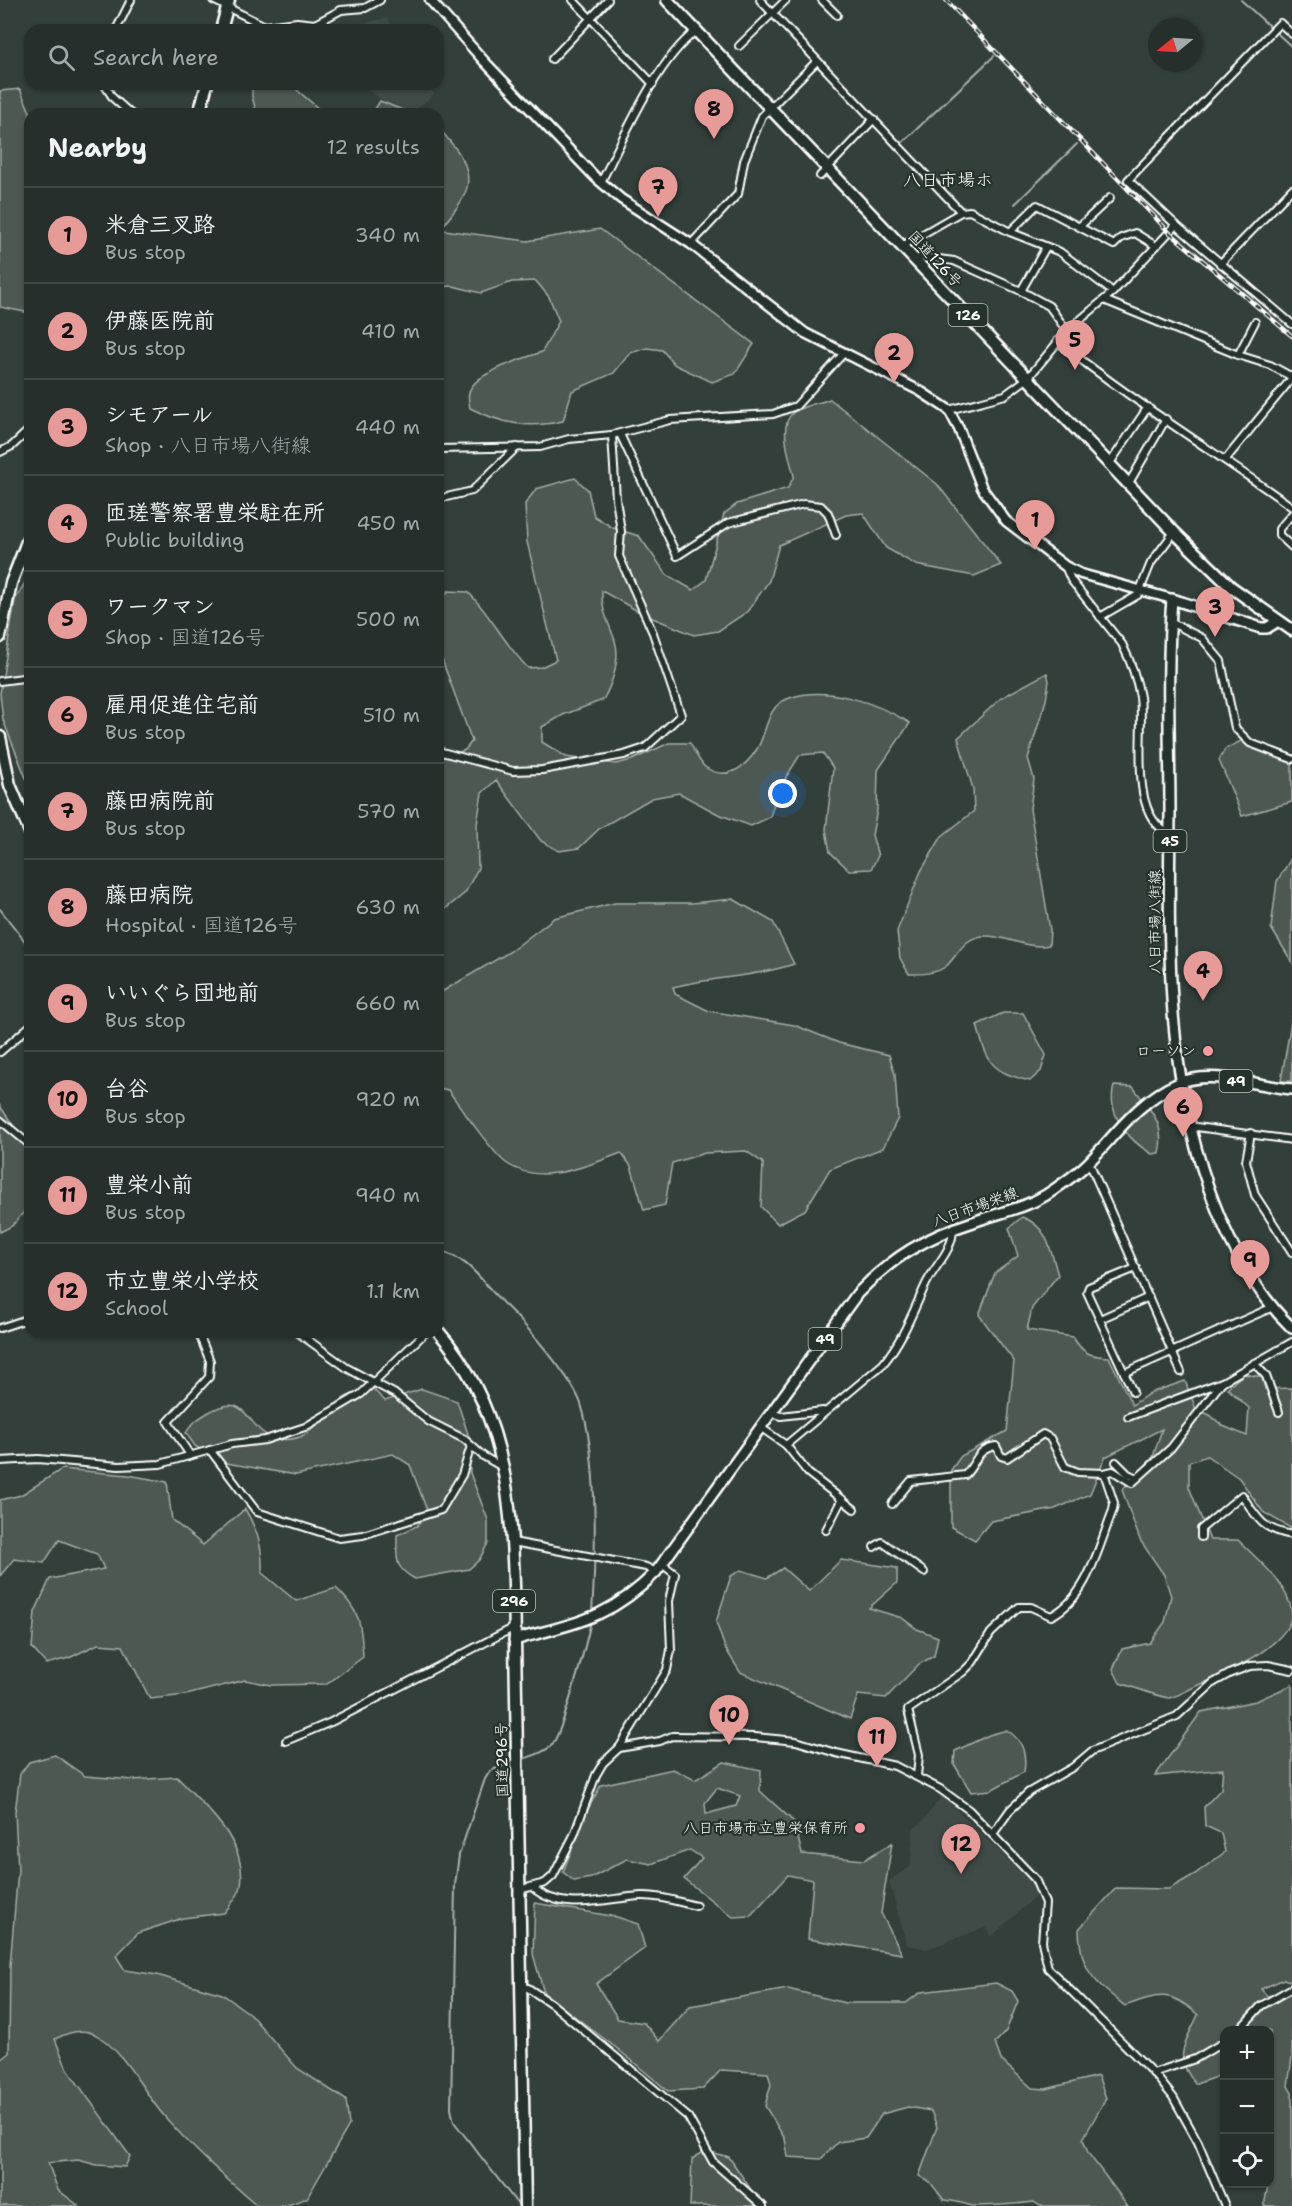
<!DOCTYPE html>
<html lang="en">
<head>
<meta charset="utf-8">
<style>
	:root { --surface:#262f2c; --page:#2e3734; --text:#f1f3f6; --muted:#a4a9a9; --line:#424a48; --accent:#e69b98 }
	body { margin:0; font-family:"Shantell Sans","Klee One",sans-serif; background:var(--page); color:var(--text) }
	.controls { position:absolute; right:18px; bottom:18px; display:grid; overflow:hidden; border-radius:12px; box-shadow:0 2px 4px #0004 }
	.controls button { width:54px; height:54px; display:grid; place-items:center; padding:0; border:0; border-bottom:2px solid var(--line); background:var(--surface); color:var(--text); font:30px sans-serif }
	.compass { position:absolute; left:1148px; top:18px; width:54px; height:54px; border-radius:50%; background:var(--surface); box-shadow:0 2px 4px #0004; rotate:252deg }
	.you { position:absolute; left:783px; top:794px; width:21px; height:21px; margin:-15px; border:4px solid #fff; border-radius:50%; background:#1a73e8; box-shadow:0 0 0 9px #1a73e833 }
	.badge { display:grid; place-items:center; width:39px; height:39px; border-radius:50%; background:var(--accent); color:#111; font-size:20px; font-weight:700 }
	.pin { position:absolute; translate:-50% -50px; filter:drop-shadow(0 2px 3px #0008) }
	.pin::after { content:''; position:absolute; top:32px; width:21px; height:18px; background:inherit; clip-path:polygon(0 0,100% 0,50% 100%) }
	.list { margin:0; padding:0; list-style:none }
	h2 { display:flex; justify-content:space-between; align-items:center; height:78px; margin:0; padding:0 24px; font-size:26px }
	h2 small { font-size:20px; font-weight:400; color:var(--muted) }
	.list li { display:grid; grid-template-columns:39px 1fr auto; gap:18px; align-items:center; box-sizing:border-box; height:96px; padding:0 24px; border-top:2px solid var(--line) }
	.list b { display:block; font-size:22px; white-space:nowrap }
	.list p { margin:0; font-size:20px; white-space:nowrap; color:var(--muted) }
	.list em { font-size:20px; font-style:normal; color:var(--muted) }
	.icon { flex:none; width:33px; height:33px; fill:none; stroke:currentColor; stroke-width:2; stroke-linecap:round; stroke-linejoin:round }
	.map { position:relative; flex:none; width:1292px; height:2206px; overflow:hidden }
	.search { position:absolute; background:var(--surface); box-shadow:0 2px 4px #0004; left:24px; top:24px; width:420px; height:66px; display:flex; align-items:center; gap:15px; box-sizing:border-box; padding:0 21px; border-radius:18px; color:var(--muted); font-size:22px }
	.panel { position:absolute; background:var(--surface); box-shadow:0 2px 4px #0004; left:24px; top:108px; width:420px; height:1230px; border-radius:18px }
	.map>svg:first-child { display:block }
	.built { fill:#404c47 }
	.green { fill:#4d5853; stroke:#a6aca9; stroke-width:1.5; fill-rule:evenodd }
	.lines { fill:none; stroke-linecap:round; stroke-linejoin:round }
	.stream { stroke:#abb0ae; stroke-width:2 }
	.street-casing { stroke:#fff; stroke-width:10 }
	.secondary-casing { stroke:#fff; stroke-width:13 }
	.primary-casing { stroke:#fff; stroke-width:14 }
	.highway-casing { stroke:#fff; stroke-width:15 }
	.street { stroke:#26332d; stroke-width:6 }
	.secondary { stroke:#26332d; stroke-width:8 }
	.primary { stroke:#26332d; stroke-width:9 }
	.highway { stroke:#26332d; stroke-width:10 }
	.rail-casing { stroke:#fff; stroke-width:4.5 }
	.rail { stroke:#26332d; stroke-width:2; stroke-dasharray:7; stroke-linecap:butt }
	.poi-dot { fill:#ff9aa2; stroke:#26332d; stroke-width:2 }
	.labels { text-anchor:middle; stroke-width:4.5; stroke-linejoin:round; paint-order:stroke }
	.shield { fill:#26332d; stroke:#bec2c0; stroke-width:1.5 }
	.shield-label { font-size:14px; font-weight:bold; fill:#fff }
	.street-label { font-size:15px; fill:#fff; stroke:#26332d }
	.poi-label { font-size:15px; fill:#fff; stroke:#26332d; text-anchor:end }
	.quarter-label { font-size:18px; fill:#fff; stroke:#26332d }
</style>
</head>
<body>
<div class="map">
<svg width="1292" height="2206" viewBox="0 0 1292 2206">
	<rect width="100%" height="100%" fill="#333f3a"/>
	<filter id="ink" filterUnits="userSpaceOnUse"><feTurbulence type="fractalNoise" baseFrequency=".0167" numOctaves="2"/><feDisplacementMap in="SourceGraphic" scale="12" xChannelSelector="R" yChannelSelector="G"/><feConvolveMatrix kernelMatrix="1 2 1 2 8 2 1 2 1" color-interpolation-filters="sRGB"/></filter>
	<g filter="url(#ink)">
		<g class="built">
			<path d="M387,18L395,30H353L357,24Z"/>
			<path d="M358,84H428L434,94L410,114H404Z"/>
			<path d="M942,1796L1034,1885L1037,1895L991,1937L986,1927L927,1949L907,1945L889,1881L910,1867L913,1829L921,1823Z"/>
		</g>
		<g class="green">
			<path d="M252,84H290L319,109L336,114H257L252,97Z"/>
			<path d="M20,89L30,112L37,114H30V313L0,307V91Z"/>
			<path d="M380,101L412,114H372Z"/>
			<path d="M438,128C445,134 450,142 456,149C480,182 464,199 442,227L438,229Z"/>
			<path d="M600,229L754,344L735,374L712,382L675,365L662,350L647,348L630,353L614,373L572,391L563,421C528,429 502,424 470,408C468,399 467,392 473,385C484,371 524,358 542,352L559,321L549,297L536,281L512,282L481,293L453,286L438,287V232L444,230L527,241Z"/>
			<path d="M830,399L937,484L1001,565L974,576L916,565L886,548L863,513L846,515L779,545L769,581L747,612L718,631L694,635L643,614L602,591C601,611 609,622 615,641C621,659 612,684 603,700L563,715L542,727V742L566,757L616,764L632,760L669,743H690C694,750 699,762 705,767C726,782 745,768 757,749C767,733 766,707 787,699C825,684 877,703 910,723L878,770L877,810L872,835L878,856L871,869L849,870L830,852L826,830L833,768L823,753L800,755L778,790L770,817L751,826L718,814L679,793L652,798L600,828L579,848L559,851L541,841L496,780L482,793L477,824L478,868L465,893L438,915V759L465,750L472,741L438,649V606L448,591L468,592C491,615 505,645 528,668L541,667L556,660L527,542L525,504L536,489L575,478L588,490L594,516L613,528L639,536L667,575L693,590L706,580L724,514L737,504L788,488L794,476C790,459 777,424 794,412C804,405 820,403 830,399Z"/>
			<path d="M30,574V788L3,720L0,694L15,600Z"/>
			<path d="M1047,673L1049,681L1046,700L1028,758L1034,779L1030,809L1050,930L1049,945C1027,950 1006,935 984,936C962,937 957,958 945,967C935,974 921,974 909,974L900,958L897,931L921,871L942,836L974,811L973,789L958,738L1001,698Z"/>
			<path d="M1241,741L1292,763V802L1242,816L1219,760L1225,749Z"/>
			<path d="M1292,857V962L1271,928L1277,881Z"/>
			<path d="M733,899L773,922L794,964C755,977 713,977 673,987L675,994L709,1011L794,1025L839,1043L889,1055L895,1074L898,1118L883,1148L830,1169L805,1210L778,1224L761,1207L763,1163L746,1151L705,1153L672,1163L665,1205L644,1210L631,1166L621,1153C587,1166 540,1187 506,1163C492,1153 460,1106 448,1090L438,1088V994L511,951L554,918L615,903H692Z"/>
			<path d="M1003,1013H1023L1046,1055L1041,1071L1030,1081C991,1072 987,1063 977,1025Z"/>
			<path d="M1292,1016V1081H1281Z"/>
			<path d="M1114,1086L1133,1087C1150,1110 1166,1123 1159,1153L1152,1154C1128,1140 1106,1114 1114,1086Z"/>
			<path d="M0,1106L30,1150V1205L12,1226L0,1232Z"/>
			<path d="M1022,1217C1049,1227 1050,1250 1058,1275L1032,1308L1027,1330L1073,1337C1083,1354 1090,1356 1109,1357L1132,1405L1150,1393L1185,1381L1196,1409L1210,1415L1223,1426L1247,1436L1249,1408L1227,1388L1244,1374L1262,1377L1265,1389L1292,1388V1529L1263,1512L1239,1478L1207,1456L1189,1462V1487L1210,1540H1238C1260,1562 1286,1581 1292,1612C1292,1646 1214,1679 1190,1689C1184,1692 1175,1697 1169,1698C1163,1698 1129,1686 1120,1683L1113,1669L1122,1649L1150,1643L1165,1622L1171,1596L1164,1575L1140,1540L1122,1490L1153,1457L1162,1429L1105,1457L1090,1494L1055,1509L991,1521L975,1540L951,1527V1470L961,1456L1007,1431L1014,1361L979,1315L995,1273L1018,1256L1009,1228Z"/>
			<path d="M373,1389L385,1401L422,1389L457,1401L469,1437L470,1473L488,1520V1543L479,1560L469,1569L415,1579C393,1567 397,1559 397,1535L417,1526L428,1513L410,1465L393,1454L296,1475L220,1462L195,1446L186,1433C191,1423 199,1418 209,1412C251,1388 245,1434 278,1439C314,1444 321,1413 346,1397C353,1393 364,1391 373,1389Z"/>
			<path d="M62,1469L128,1475L167,1482L172,1520L203,1545L245,1509C258,1531 263,1549 262,1573L296,1601L336,1588C361,1612 361,1623 363,1657L327,1684L271,1685L245,1680L186,1695L150,1699L123,1646L98,1644L69,1658L46,1664L32,1648L35,1612L50,1579L104,1569L97,1554L59,1540L44,1563L14,1559L0,1576V1500L21,1495Z"/>
			<path d="M841,1560L897,1568V1583L869,1608L902,1618L917,1629L938,1637L934,1656L919,1664L886,1698L858,1695L850,1719L740,1672L725,1648L716,1622L731,1576L741,1570L767,1578L783,1568L809,1591Z"/>
			<path d="M1292,1685V1982L1284,1979L1261,1989L1267,1996L1292,1992V2057L1288,2086L1292,2093V2206H1264L1272,2164H1270V2030H1224V2074L1196,2084C1172,2057 1185,2044 1198,2015C1170,1989 1158,1994 1125,2006C1094,1981 1080,1971 1079,1929L1116,1888L1169,1889L1195,1874L1225,1852L1221,1833L1205,1826L1204,1807L1221,1789L1223,1769L1155,1776L1201,1712L1256,1701Z"/>
			<path d="M1007,1730C1023,1741 1027,1753 1024,1772L991,1790L971,1792L954,1764L955,1751L989,1735Z"/>
			<path d="M55,1755L85,1776L133,1780L177,1777C205,1807 248,1841 241,1886C240,1895 229,1906 224,1913L183,1918L138,1933L116,1956L125,1970L157,1975L222,1994L250,2014L297,2068L346,2100L349,2125L307,2198L285,2206H258C225,2178 193,2149 165,2117C142,2091 128,2056 98,2036C84,2027 68,2032 55,2039L67,2069L130,2156L125,2167L97,2165L78,2160L48,2163L58,2190L79,2206H0V2060L9,2053L10,1966L18,1870L15,1812L20,1774L29,1762Z"/>
			<path d="M724,1762L761,1770L760,1791L794,1822L802,1854L864,1860L892,1843L881,1913L902,1954L808,1939L813,1880L788,1875L750,1916L733,1917L684,1879L702,1858L690,1850L651,1864L627,1859L591,1878L574,1881L563,1872L585,1815L601,1785L673,1769L695,1780ZM717,1788L740,1796L736,1806L706,1814L705,1803Z"/>
			<path d="M535,1903L617,1917L638,1924L645,1948L596,1984L618,2019L644,2023L659,2041L690,2006L788,1989L845,2003H906L921,1992L996,1983L1012,1991L1018,2001L1006,2031L995,2043L1001,2060L1032,2088L1046,2089L1098,2076L1106,2098L1083,2139L1088,2153L1128,2206H1040L1034,2202C1017,2204 987,2206 972,2206C962,2203 954,2201 944,2200L930,2182L919,2176L937,2127L931,2111L908,2107L882,2114L866,2138L838,2142L821,2159L788,2157L785,2139L765,2106L771,2084L768,2073L721,2070L703,2089L668,2091L619,2050L544,1993L533,1954Z"/>
			<path d="M705,2151L729,2157L762,2206H690L692,2159Z"/>
		</g>
		<g class="lines">
			<g class="stream">
				<path d="M1241,0L1292,47"/>
				<path d="M903,142L994,56"/>
				<path d="M1015,204L1077,144"/>
				<path d="M0,909L30,948"/>
				<path d="M438,1251C470,1256 485,1287 507,1307C526,1325 573,1379 581,1404C598,1458 596,1555 592,1612"/>
				<path d="M521,1760C531,1756 542,1754 551,1746C562,1736 587,1640 591,1621"/>
				<path d="M512,1762L490,1771L485,1779L459,1855L455,1885L451,2109L454,2122L519,2206"/>
			</g>
			<g class="street-casing">
				<g id="street">
					<path d="M213,0L265,26L297,22L315,24L341,10L365,8L380,0"/>
					<path d="M573,0L653,84"/>
					<path d="M760,0L961,212"/>
					<path d="M822,0L837,15"/>
					<path d="M116,30L131,0"/>
					<path d="M1292,34L1280,23L1128,180L1176,225L1292,324"/>
					<path d="M739,46L786,0"/>
					<path d="M552,59L608,0"/>
					<path d="M104,84L113,98L131,114"/>
					<path d="M820,176L874,119"/>
					<path d="M601,182C624,138 656,61 696,31"/>
					<path d="M1080,226L1110,198"/>
					<path d="M1010,232L1037,205L1114,245L1121,238L1135,233L1156,246"/>
					<path d="M691,244L738,194L744,161L762,116L817,61"/>
					<path d="M902,246L961,212L970,211L1010,232L1060,252L1113,292"/>
					<path d="M914,259L923,257L954,261L1021,291L1049,306L1067,331"/>
					<path d="M1220,264L1292,189"/>
					<path d="M1021,291L1046,247"/>
					<path d="M1104,300L1238,355L1270,365L1292,377"/>
					<path d="M1057,341C1132,401 1214,451 1292,507"/>
					<path d="M1238,355L1255,322"/>
					<path d="M949,410L1005,395L1028,378L1067,331L1113,292L1176,225"/>
					<path d="M620,434L677,556L728,523L804,504L821,506L828,513L836,535"/>
					<path d="M438,449L540,447L569,439L612,435L670,420L773,414L796,406L843,354"/>
					<path d="M0,452L12,446L30,429"/>
					<path d="M1226,459L1292,378"/>
					<path d="M1110,463L1148,407"/>
					<path d="M1129,483L1166,419"/>
					<path d="M438,499L472,491L517,447"/>
					<path d="M1292,514L1279,529V535L1292,547"/>
					<path d="M1065,566L1071,580L1122,644C1130,660 1137,679 1140,697C1145,735 1127,815 1170,834"/>
					<path d="M1100,617L1138,595L1151,563L1174,532"/>
					<path d="M1170,622L1202,638L1221,661L1235,728L1250,743L1292,759"/>
					<path d="M0,681L23,678L30,673"/>
					<path d="M438,751L513,771L542,770L624,755L645,748L681,715L653,633L619,556L621,531L616,499L612,435"/>
					<path d="M0,1052L30,1026"/>
					<path d="M0,1120L30,1145"/>
					<path d="M1189,1126L1292,1140"/>
					<path d="M1251,1133L1246,1161L1255,1195L1292,1252"/>
					<path d="M1089,1162L1181,1372"/>
					<path d="M1100,1319L1149,1297"/>
					<path d="M0,1328L30,1318"/>
					<path d="M297,1332L347,1368L395,1394L428,1421L464,1439L483,1456L502,1467"/>
					<path d="M1254,1363L1266,1376L1279,1412"/>
					<path d="M1124,1373L1273,1307"/>
					<path d="M1133,1392L1087,1292L1089,1287L1136,1268"/>
					<path d="M771,1413L781,1416L823,1411"/>
					<path d="M1128,1417L1222,1382"/>
					<path d="M760,1427L786,1445L808,1473L854,1509"/>
					<path d="M786,1445L883,1364C903,1339 912,1314 925,1286C934,1266 953,1251 953,1229"/>
					<path d="M210,1450L257,1512L339,1538L363,1535L441,1510L462,1475L471,1446"/>
					<path d="M190,1455L168,1422L209,1377L210,1361L198,1332"/>
					<path d="M0,1461L38,1459L119,1466L160,1464L232,1444L265,1440L305,1427L361,1394L426,1332"/>
					<path d="M1116,1462L1128,1474L1137,1478"/>
					<path d="M892,1504L911,1481L965,1475C977,1463 976,1449 996,1446L1001,1456L1007,1458L1043,1434L1050,1438L1065,1467L1078,1472L1104,1473"/>
					<path d="M826,1530L842,1499"/>
					<path d="M1201,1537V1529L1242,1495C1258,1520 1262,1529 1292,1535"/>
					<path d="M513,1542L646,1567L656,1572"/>
					<path d="M874,1547L882,1542L924,1572"/>
					<path d="M286,1741L331,1722L515,1627"/>
					<path d="M619,1748L660,1741L672,1736L755,1737L796,1741L836,1753L895,1766L940,1789L969,1810L1035,1879L1045,1903L1042,1942L1048,1968L1157,2077L1173,2097L1198,2142L1225,2206"/>
					<path d="M917,1776L919,1755L908,1710L963,1672L973,1662L991,1633L1019,1607H1031L1051,1616C1088,1598 1099,1545 1113,1510L1114,1503L1104,1473L1113,1471L1132,1483L1171,1448L1222,1382L1292,1342"/>
					<path d="M993,1834L1010,1810L1029,1792L1073,1767L1092,1751L1177,1716L1213,1683L1231,1673L1250,1666L1268,1665L1292,1670"/>
					<path d="M532,1887C563,1914 605,1898 641,1896C659,1895 678,1902 696,1906"/>
					<path d="M519,1890L545,1883L553,1876L574,1835L596,1775L603,1763L619,1748L667,1670L671,1650L669,1601L675,1574L662,1564"/>
					<path d="M521,1987L528,1988L552,2004L688,2117L713,2162L763,2206"/>
					<path d="M1239,2030L1261,2006L1292,1988"/>
					<path d="M1153,2073L1195,2059L1224,2042"/>
				</g>
			</g>
			<g class="secondary-casing">
				<path id="secondary" d="M430,0L484,61L595,177L621,199L691,244L805,333L920,391L949,410L959,429L982,488L1006,521L1065,566L1081,574L1172,599"/>
			</g>
			<g class="primary-casing">
				<g id="primary">
					<path d="M1278,621L1267,628H1261L1172,599C1166,670 1170,742 1170,813C1169,944 1164,1063 1209,1189C1227,1240 1253,1290 1292,1328"/>
					<path d="M514,1640C575,1623 610,1619 656,1572L857,1294C893,1256 926,1237 976,1221C1001,1212 1030,1207 1052,1191C1065,1182 1080,1172 1091,1160C1119,1130 1141,1099 1179,1083C1213,1069 1257,1086 1292,1089"/>
				</g>
			</g>
			<g class="highway-casing">
				<g id="highway">
					<path d="M667,0L1174,532L1231,587L1292,630"/>
					<path d="M221,30L229,0"/>
					<path d="M199,114L207,84"/>
					<path d="M0,637L11,583L30,534"/>
					<path d="M0,737L10,785L30,832"/>
					<path d="M438,1331C502,1405 511,1490 514,1584L525,2206"/>
				</g>
			</g>
			<use href="#street" class="street"/>
			<use href="#secondary" class="secondary"/>
			<use href="#primary" class="primary"/>
			<use href="#highway" class="highway"/>
			<g class="rail-casing">
				<path id="rail" d="M946,0L1169,232L1292,336"/>
			</g>
			<use href="#rail" class="rail"/>
		</g>
	</g>
	<g class="poi-dot">
		<circle cx="1208" cy="1051" r="6"/>
		<circle cx="860" cy="1828" r="6"/>
	</g>
	<g class="labels">
		<g class="shield">
			<rect x="948.5" y="304" width="39" height="22" rx="4.5"/>
			<rect x="1153.5" y="830" width="33" height="22" rx="4.5"/>
			<rect x="1219.5" y="1070" width="33" height="22" rx="4.5"/>
			<rect x="808.5" y="1328" width="33" height="22" rx="4.5"/>
			<rect x="493" y="1590" width="42" height="22" rx="4.5"/>
		</g>
		<g class="shield-label">
			<text x="968" y="320">126</text>
			<text x="1170" y="846">45</text>
			<text x="1236" y="1086">49</text>
			<text x="825" y="1344">49</text>
			<text x="514" y="1606">296</text>
		</g>
		<g class="street-label">
			<text transform="translate(935 259) rotate(47)" y="5">国道126号</text>
			<text transform="translate(1155 922) rotate(-90)" y="5">八日市場八街線</text>
			<text transform="translate(975 1207) rotate(-20)" y="5">八日市場栄線</text>
			<text transform="translate(502 1760) rotate(-91)" y="5">国道296号</text>
		</g>
		<g class="poi-label">
			<text x="1196" y="1056">ローソン</text>
			<text x="848" y="1833">八日市場市立豊栄保育所</text>
		</g>
		<g class="quarter-label">
			<text x="948" y="186">八日市場ホ</text>
		</g>
	</g>
</svg>
<div class="controls">
<button>+</button>
<button>−</button>
<button><svg class="icon" aria-label="locate" viewBox="0 0 24 24"><circle cx="12" cy="12" r="6"/><path d="M12 2v4M12 18v4M2 12h4M18 12h4"/></svg></button>
</div>
<svg class="compass" viewBox="-18 -18 36 36"><path d="M0-13l5 13h-10z" fill="#e53935"/><path d="M0 13l5-13h-10z" fill="#a4a9a9"/></svg>
<div class="you"></div>
<div class="pin badge" style="left:1035px;top:550px">1</div>
<div class="pin badge" style="left:894px;top:383px">2</div>
<div class="pin badge" style="left:1215px;top:637px">3</div>
<div class="pin badge" style="left:1203px;top:1001px">4</div>
<div class="pin badge" style="left:1075px;top:370px">5</div>
<div class="pin badge" style="left:1183px;top:1137px">6</div>
<div class="pin badge" style="left:658px;top:217px">7</div>
<div class="pin badge" style="left:714px;top:139px">8</div>
<div class="pin badge" style="left:1250px;top:1290px">9</div>
<div class="pin badge" style="left:729px;top:1745px">10</div>
<div class="pin badge" style="left:877px;top:1767px">11</div>
<div class="pin badge" style="left:961px;top:1874px">12</div>
<div class="search"><svg class="icon" aria-label="search" viewBox="0 0 24 24"><circle cx="10" cy="10" r="6"/><path d="M15 15l6 6"/></svg>Search here</div>
<section class="panel">
<h2>Nearby<small>12 results</small></h2>
<ul class="list">
<li><span class="badge">1</span><div><b>米倉三叉路</b><p>Bus stop</p></div><em>340 m</em></li>
<li><span class="badge">2</span><div><b>伊藤医院前</b><p>Bus stop</p></div><em>410 m</em></li>
<li><span class="badge">3</span><div><b>シモアール</b><p>Shop · 八日市場八街線</p></div><em>440 m</em></li>
<li><span class="badge">4</span><div><b>匝瑳警察署豊栄駐在所</b><p>Public building</p></div><em>450 m</em></li>
<li><span class="badge">5</span><div><b>ワークマン</b><p>Shop · 国道126号</p></div><em>500 m</em></li>
<li><span class="badge">6</span><div><b>雇用促進住宅前</b><p>Bus stop</p></div><em>510 m</em></li>
<li><span class="badge">7</span><div><b>藤田病院前</b><p>Bus stop</p></div><em>570 m</em></li>
<li><span class="badge">8</span><div><b>藤田病院</b><p>Hospital · 国道126号</p></div><em>630 m</em></li>
<li><span class="badge">9</span><div><b>いいぐら団地前</b><p>Bus stop</p></div><em>660 m</em></li>
<li><span class="badge">10</span><div><b>台谷</b><p>Bus stop</p></div><em>920 m</em></li>
<li><span class="badge">11</span><div><b>豊栄小前</b><p>Bus stop</p></div><em>940 m</em></li>
<li><span class="badge">12</span><div><b>市立豊栄小学校</b><p>School</p></div><em>1.1 km</em></li>
</ul>
</section>
</div>
</body>
</html>
